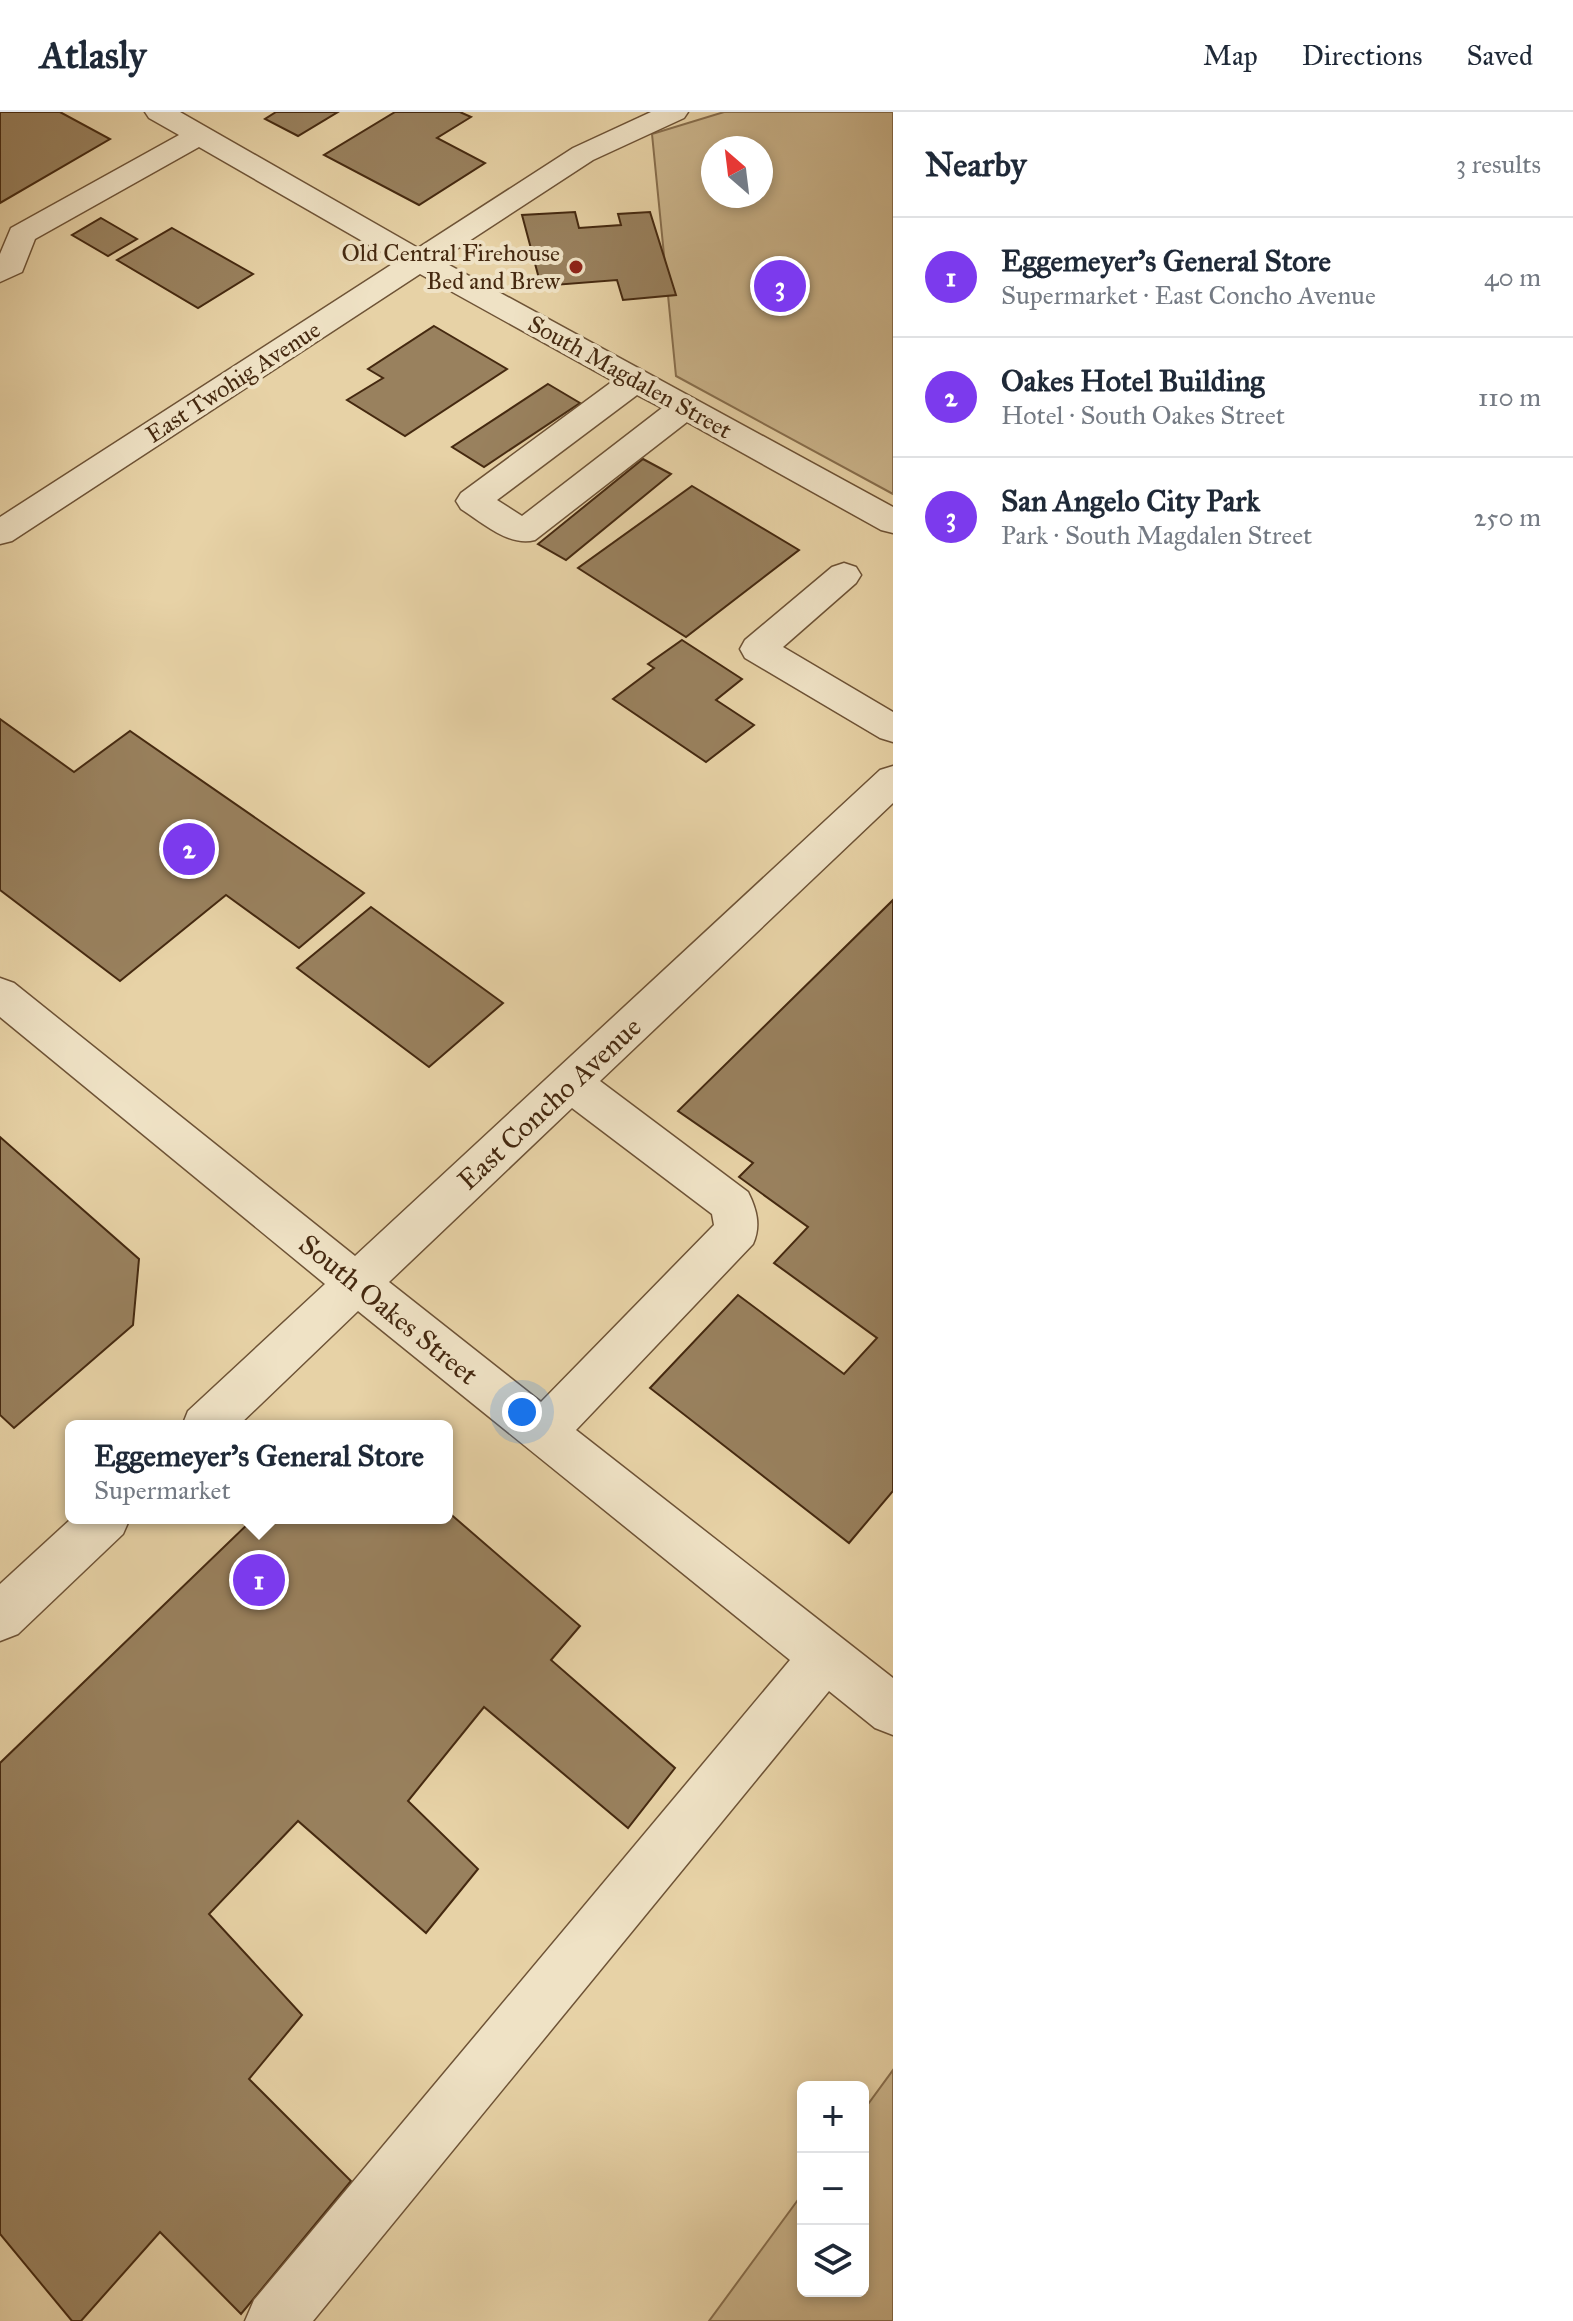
<!DOCTYPE html>
<html lang="en">
<head>
<meta charset="utf-8">
<style>
	:root { --surface:#fff; --page:#f6f6f7; --text:#1f2937; --muted:#747a83; --line:#e0e1e3; --accent:#7c3aed }
	body { margin:0; font-family:"IM FELL Great Primer",serif; background:var(--page); color:var(--text) }
	.controls { position:absolute; right:24px; bottom:24px; display:grid; overflow:hidden; border-radius:12px; box-shadow:0 4px 12px #0003 }
	.controls button { width:72px; height:72px; display:grid; place-items:center; padding:0; border:0; border-bottom:2px solid var(--line); background:var(--surface); color:var(--text); font:40px sans-serif }
	.compass { position:absolute; left:701px; top:24px; width:72px; height:72px; border-radius:50%; background:var(--surface); box-shadow:0 4px 12px #0003; rotate:332deg }
	.you { position:absolute; left:522px; top:1300px; width:28px; height:28px; margin:-20px; border:6px solid #fff; border-radius:50%; background:#1a73e8; box-shadow:0 0 0 12px #1a73e833 }
	.badge { display:grid; place-items:center; width:52px; height:52px; border-radius:50%; background:var(--accent); color:#fff; font-size:26px; font-weight:700 }
	.pin { position:absolute; translate:-50% -50%; border:4px solid #fff; box-shadow:0 2px 8px #0006 }
	.popup { position:absolute; left:65px; top:1308px; width:388px; height:104px; box-sizing:border-box; display:grid; place-content:center; border-radius:12px; background:var(--surface); filter:drop-shadow(0 2px 6px #0005); font-size:26px; white-space:nowrap; color:var(--muted) }
	.popup b { font-size:30px; color:var(--text) }
	.popup::after { content:''; position:absolute; left:50%; top:100%; margin-left:-16px; border:16px solid transparent; border-top-color:var(--surface) }
	.list { margin:0; padding:0; list-style:none }
	h2 { display:flex; justify-content:space-between; align-items:center; height:104px; margin:0; padding:0 32px; font-size:34px }
	h2 small { font-size:26px; font-weight:400; color:var(--muted) }
	.list li { display:grid; grid-template-columns:52px 1fr auto; gap:24px; align-items:center; box-sizing:border-box; height:120px; padding:0 32px; border-top:2px solid var(--line) }
	.list b { display:block; font-size:30px; white-space:nowrap }
	.list p { margin:0; font-size:26px; white-space:nowrap; color:var(--muted) }
	.list em { font-size:26px; font-style:normal; color:var(--muted) }
	.icon { flex:none; width:44px; height:44px; fill:none; stroke:currentColor; stroke-width:2; stroke-linecap:round; stroke-linejoin:round }
	.map { position:relative; flex:none; width:893px; height:2209px; overflow:hidden }
	header { display:flex; align-items:center; gap:48px; box-sizing:border-box; height:112px; padding:0 40px; background:var(--surface); border-bottom:2px solid var(--line) }
	header strong { font-size:38px }
	nav { display:flex; gap:44px; margin-inline-start:auto; font-size:28px }
	main { display:flex }
	aside { flex:1; background:var(--surface) }
	.map>svg:first-child { display:block }
	.green { fill:#cbb58c; stroke:#886f4e; stroke-width:2; fill-rule:evenodd }
	.building { fill:#99815e; stroke:#452910; stroke-width:2 }
	.lines { fill:none; stroke-linecap:round; stroke-linejoin:round }
	.minor-casing { stroke:#6e5336; stroke-width:3 }
	.minor { fill:#efe2c5; fill-rule:evenodd }
	.poi-dot { fill:#8f2418; stroke:#efe2c5; stroke-width:3 }
	.labels { text-anchor:middle; stroke-width:8; stroke-linejoin:round; paint-order:stroke }
	.far-poi-label { font-size:24px; fill:#452910; stroke:#efe2c5; text-anchor:end }
	.far-street-label { font-size:24px; fill:#452910; stroke:#efe2c5 }
	.street-label { font-size:28px; fill:#452910; stroke:#efe2c5 }
</style>
</head>
<body>
<header>
<strong>Atlasly</strong>
<nav><a>Map</a><a>Directions</a><a>Saved</a></nav>
</header>
<main>
<div class="map">
<svg width="893" height="2209" viewBox="0 0 893 2209">
	<rect width="100%" height="100%" fill="#e7d2a6"/>
	<filter id="stains"><feTurbulence type="fractalNoise" baseFrequency=".0025" numOctaves="4"/><feColorMatrix values="0 0 0 0 .2 0 0 0 0 .09 0 0 0 0 .02 0 0 0 .5 -.17"/></filter>
	<radialGradient id="worn" r=".72"><stop offset=".6" stop-color="#630" stop-opacity="0"/><stop offset="1" stop-color="#630" stop-opacity=".3"/></radialGradient>
	<g class="green">
		<path d="M724,0H893V382L676,264L652,22ZM713,36H761V84H713Z"/>
		<path d="M893,1958V2209H709L803,2081V2179H863V1999Z"/>
	</g>
	<g class="building">
		<path d="M0,0H60L110,27L0,91Z"/>
		<path d="M276,0H338L298,24L265,7Z"/>
		<path d="M395,0H460L471,5L437,26L485,51L419,93L324,43Z"/>
		<path d="M575,100L579,116L621,113L618,102L650,100L676,183L623,188L617,168L541,174L522,103Z"/>
		<path d="M101,106L137,127L108,144L72,123Z"/>
		<path d="M172,116L253,162L198,196L117,148Z"/>
		<path d="M434,214L507,257L405,324L347,288L383,266L368,257Z"/>
		<path d="M548,272L580,291L484,355L452,335Z"/>
		<path d="M643,347L671,362L566,448L538,432Z"/>
		<path d="M692,374L799,438L686,525L578,456Z"/>
		<path d="M682,528L742,567L716,588L754,613L706,650L613,587L654,556L648,552Z"/>
		<path d="M0,607L74,660L130,619L364,781L299,836L226,783L120,869L0,778Z"/>
		<path d="M893,788V1379L849,1431L650,1276L738,1183L844,1262L877,1226L774,1151L808,1115L739,1065L753,1051L678,999Z"/>
		<path d="M371,795L503,891L429,955L297,856Z"/>
		<path d="M0,1025L139,1147L133,1213L14,1316L0,1303Z"/>
		<path d="M447,1399L580,1514L551,1548L675,1656L628,1716L484,1595L408,1689L478,1757L426,1821L298,1709L209,1802L302,1903L249,1967L351,2069L241,2202L160,2120L81,2209H72L0,2122V1651L254,1406H447Z"/>
	</g>
	<g class="lines">
		<g class="minor-casing">
			<g id="minor">
				<path d="M145,0H180L418,136L573,36L651,0H688L684,6L593,48L440,148L893,395V421L881,418L687,310L535,428C509,435 483,411 461,397L456,389L461,381L613,269L420,162L12,429L0,432V405L397,149L199,35L35,127L22,160L0,170V142L11,116L179,23L149,6ZM637,283L662,296L522,404L497,388Z"/>
				<path d="M844,451L856,455L861,463L856,471L783,535L893,600V630L880,626L745,546L740,537L745,528L832,455Z"/>
				<path d="M893,654V691L600,969L748,1080C757,1098 761,1114 753,1132L576,1318L893,1566V1623L875,1616L829,1579L313,2209H245L254,2188L790,1548L358,1199L238,1314H182L188,1299L325,1172L0,905V866L14,871L355,1144L880,658ZM572,996L712,1102L714,1113L541,1290L389,1170Z"/>
				<path d="M72,1406H130L123,1422L18,1522L0,1529V1472Z"/>
			</g>
		</g>
		<use href="#minor" class="minor"/>
	</g>
	<circle class="poi-dot" cx="576" cy="155" r="8"/>
	<g class="labels">
		<g class="far-poi-label">
			<text x="560" y="149">Old Central Firehouse<tspan x="560" dy="28">Bed and Brew</tspan></text>
		</g>
		<g class="far-street-label">
			<text transform="translate(630 265) rotate(29)" y="8">South Magdalen Street</text>
			<text transform="translate(233 270) rotate(-33)" y="8">East Twohig Avenue</text>
		</g>
		<g class="street-label">
			<text transform="translate(549 991) rotate(-43)" y="10">East Concho Avenue</text>
			<text transform="translate(389 1197) rotate(39)" y="10">South Oakes Street</text>
		</g>
	</g>
	<rect width="100%" height="100%" filter="url(#stains)"/>
	<rect width="100%" height="100%" fill="url(#worn)"/>
</svg>
<div class="controls">
<button>+</button>
<button>−</button>
<button><svg class="icon" aria-label="layers" viewBox="0 0 24 24"><path d="M12 4l9 5-9 5-9-5zM3 14l9 5 9-5"/></svg></button>
</div>
<svg class="compass" viewBox="-18 -18 36 36"><path d="M0-13l5 13h-10z" fill="#e53935"/><path d="M0 13l5-13h-10z" fill="#747a83"/></svg>
<div class="you"></div>
<div class="pin badge" style="left:259px;top:1468px">1</div>
<div class="popup"><b>Eggemeyer's General Store</b>Supermarket</div>
<div class="pin badge" style="left:189px;top:737px">2</div>
<div class="pin badge" style="left:780px;top:174px">3</div>
</div>
<aside>
<h2>Nearby<small>3 results</small></h2>
<ul class="list">
<li><span class="badge">1</span><div><b>Eggemeyer's General Store</b><p>Supermarket · East Concho Avenue</p></div><em>40 m</em></li>
<li><span class="badge">2</span><div><b>Oakes Hotel Building</b><p>Hotel · South Oakes Street</p></div><em>110 m</em></li>
<li><span class="badge">3</span><div><b>San Angelo City Park</b><p>Park · South Magdalen Street</p></div><em>250 m</em></li>
</ul>
</aside>
</main>
</body>
</html>
